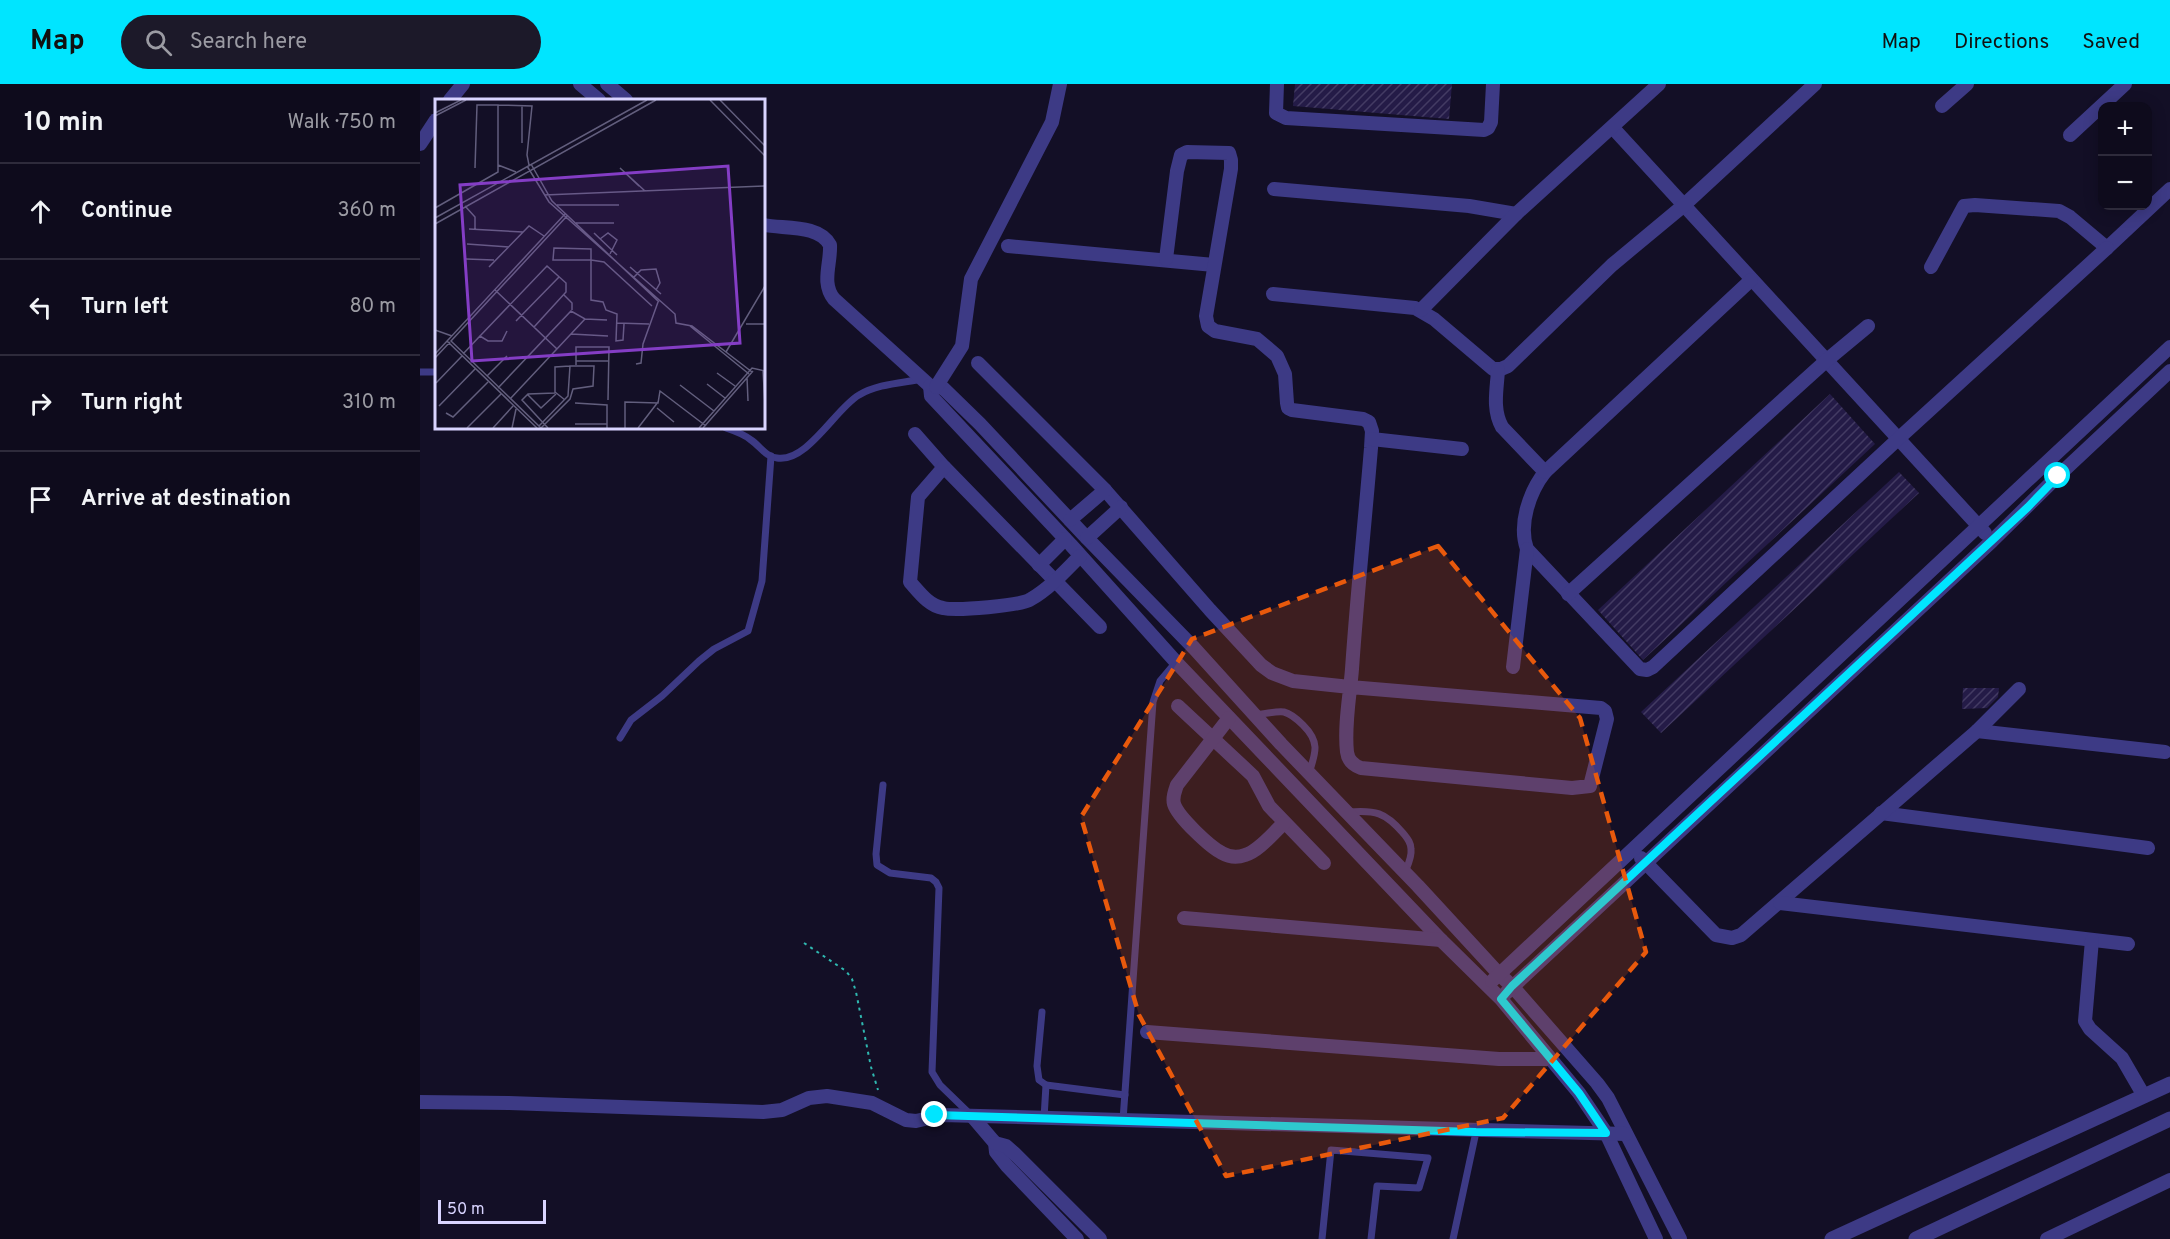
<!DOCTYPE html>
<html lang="en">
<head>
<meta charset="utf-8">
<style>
	:root { --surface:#0e0b1c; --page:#1c1929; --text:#f1f3f6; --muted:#9b9ba3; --line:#2e2b3b; --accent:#00e5ff }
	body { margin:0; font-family:Overpass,sans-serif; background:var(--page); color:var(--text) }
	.controls { position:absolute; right:18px; top:18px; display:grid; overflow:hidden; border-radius:12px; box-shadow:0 3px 15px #0003 }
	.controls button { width:54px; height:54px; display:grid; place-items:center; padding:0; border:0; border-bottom:2px solid var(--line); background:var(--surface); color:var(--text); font:30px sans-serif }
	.scale { position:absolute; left:18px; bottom:15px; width:108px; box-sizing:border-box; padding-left:6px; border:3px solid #d9d4ff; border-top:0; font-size:16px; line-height:21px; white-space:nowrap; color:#d9d4ff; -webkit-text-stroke:4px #130f26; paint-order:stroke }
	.stop { position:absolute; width:18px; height:18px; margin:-14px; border:4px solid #00e5ff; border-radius:50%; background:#fff }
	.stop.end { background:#00e5ff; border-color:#fff; box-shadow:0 2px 6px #0008 }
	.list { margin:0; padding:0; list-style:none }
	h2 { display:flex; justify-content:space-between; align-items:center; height:78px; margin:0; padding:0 24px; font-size:26px }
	h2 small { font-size:20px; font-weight:400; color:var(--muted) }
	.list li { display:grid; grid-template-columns:39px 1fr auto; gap:18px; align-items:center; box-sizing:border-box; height:96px; padding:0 24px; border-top:2px solid var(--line) }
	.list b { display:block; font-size:22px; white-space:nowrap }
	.list em { font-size:20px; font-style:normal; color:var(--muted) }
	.icon { flex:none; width:33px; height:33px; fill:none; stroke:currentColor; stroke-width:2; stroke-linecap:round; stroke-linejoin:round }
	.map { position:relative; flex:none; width:1750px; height:1155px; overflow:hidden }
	header { display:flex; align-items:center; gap:36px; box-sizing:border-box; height:84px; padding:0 30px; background:var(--accent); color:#111 }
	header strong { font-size:28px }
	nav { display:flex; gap:33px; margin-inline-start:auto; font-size:21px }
	.search { width:420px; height:54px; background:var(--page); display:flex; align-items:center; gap:15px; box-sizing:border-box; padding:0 21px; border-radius:33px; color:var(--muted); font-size:22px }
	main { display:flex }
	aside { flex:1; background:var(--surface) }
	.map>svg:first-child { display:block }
	.building { fill:url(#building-hatch) }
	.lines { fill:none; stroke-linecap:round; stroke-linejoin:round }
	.path { stroke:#2fb8b0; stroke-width:2; stroke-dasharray:3 4.5; stroke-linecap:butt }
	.service { stroke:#3d3a85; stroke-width:7 }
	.minor { stroke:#3d3a85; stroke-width:14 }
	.tertiary { stroke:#3d3a85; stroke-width:15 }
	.route { stroke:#00e5ff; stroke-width:8 }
	.marked { fill:#e8590c; fill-opacity:0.2; stroke:#e8590c; stroke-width:4.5; stroke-dasharray:12 8; stroke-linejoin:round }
	.inset-road { fill:none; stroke:#625e7d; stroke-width:1.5 }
	.view { fill:#843dc5; fill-opacity:0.15; stroke:#843dc5; stroke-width:3 }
	.inset-edge { fill:none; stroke:#d9d4ff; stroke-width:3 }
</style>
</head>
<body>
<header>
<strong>Map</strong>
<div class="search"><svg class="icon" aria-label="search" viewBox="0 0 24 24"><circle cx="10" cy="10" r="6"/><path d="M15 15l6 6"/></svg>Search here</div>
<nav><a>Map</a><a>Directions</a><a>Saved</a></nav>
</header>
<main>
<aside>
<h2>10 min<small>Walk · 750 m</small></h2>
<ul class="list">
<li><svg class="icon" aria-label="ahead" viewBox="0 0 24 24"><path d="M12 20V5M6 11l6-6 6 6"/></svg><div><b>Continue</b></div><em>360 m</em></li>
<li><svg class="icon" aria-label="left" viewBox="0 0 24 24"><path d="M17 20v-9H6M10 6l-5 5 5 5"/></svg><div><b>Turn left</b></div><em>80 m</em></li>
<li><svg class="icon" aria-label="right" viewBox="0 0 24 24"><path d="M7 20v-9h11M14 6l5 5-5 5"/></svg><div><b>Turn right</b></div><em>310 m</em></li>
<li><svg class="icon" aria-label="arrive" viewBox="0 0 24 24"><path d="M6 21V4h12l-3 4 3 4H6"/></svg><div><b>Arrive at destination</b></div></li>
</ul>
</aside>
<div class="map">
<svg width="1750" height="1155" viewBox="0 0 1750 1155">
	<defs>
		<pattern id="building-hatch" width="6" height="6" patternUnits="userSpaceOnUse" patternTransform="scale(1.5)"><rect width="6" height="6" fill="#241b47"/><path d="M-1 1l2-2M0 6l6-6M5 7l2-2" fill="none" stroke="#433b63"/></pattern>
	</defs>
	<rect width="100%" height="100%" fill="#130f26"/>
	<g class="building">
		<path d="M875,0H1032L1029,35L873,22Z"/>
		<path d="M1410,310L1455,360L1223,576L1178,526Z"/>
		<path d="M1479,388L1499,409L1241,649L1221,628Z"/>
		<path d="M1543,604H1579L1578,613L1567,624L1542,625Z"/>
	</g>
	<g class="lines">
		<path class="path" d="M384,859L426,887L432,895L436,908L451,983L458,1006"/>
		<g class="service">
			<path d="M0,288H16"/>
			<path d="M306,344C315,347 324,350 331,356C340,362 346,373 357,374C387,379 416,324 439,311C457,300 482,299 502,295"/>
			<path d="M835,631C844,630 855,627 864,628C872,630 878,636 883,641C900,658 896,668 889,689"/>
			<path d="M200,654L211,636L242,612L279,577L294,565L328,547L342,497L351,372"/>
			<path d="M463,701L456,770L457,781L470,789L511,794L516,798L519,804L512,988L520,1001L551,1031"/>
			<path d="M929,728C955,726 965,728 983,749C987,754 991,758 991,765C992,773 988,781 985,788"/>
			<path d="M622,928L617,982L619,996L626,1001"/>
			<path d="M624,1034L626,1001L705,1011"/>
			<path d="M703,1036L733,618L740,597L756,578"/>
			<path d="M902,1155L911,1066L1008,1074L999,1104L957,1102L951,1155"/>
			<path d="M1033,1155L1056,1048"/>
		</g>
		<g class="minor">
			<path d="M160,0L179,16"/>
			<path d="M187,0L206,16"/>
			<path d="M857,0L856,29L866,34L1064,46L1068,44L1071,38L1073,0"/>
			<path d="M30,16L43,0"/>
			<path d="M1522,22L1547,0"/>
			<path d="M1193,44L1565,449"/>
			<path d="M1650,51L1705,0"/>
			<path d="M0,60L16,36"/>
			<path d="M854,105L1049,122L1096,130"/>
			<path d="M344,141C364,145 399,140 410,161C411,180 401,199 414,215L510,302L523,304L560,340L664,451L774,564L861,660L998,802L1079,890L1092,902L1177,999L1188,1014L1260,1155"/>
			<path d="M588,162L794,181"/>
			<path d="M1511,183L1544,122L1555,121L1639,127L1650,133L1687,164L1750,105"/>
			<path d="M1331,196L1125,388C1110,407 1098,440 1107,465L1220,585L1227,586L1233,583L1478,355L1687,164"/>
			<path d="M853,210L995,224L1014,235L1073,285H1081L1088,282L1192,181L1263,122L1395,0"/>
			<path d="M1001,226L1096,130L1239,0"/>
			<path d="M558,279L685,406L790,526L841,581L852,589L873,597L930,603L1181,624L1185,627L1187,635L1170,702L1152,704L941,684C933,681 928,676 927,668C924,641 930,611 932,585C937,511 945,437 951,364L952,347L949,338L943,335L872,326L868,324L867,319L865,290L857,272L837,255L795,247L788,242L786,232L811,85V76L809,69L767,68L761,71L757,87L746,175"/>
			<path d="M1078,286C1077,305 1072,325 1082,343L1125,388"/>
			<path d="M510,302L511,312L651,461L756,578L1021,856L1081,915L1159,1009L1186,1049L1236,1155"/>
			<path d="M516,303L542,262L551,195L632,38L640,0"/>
			<path d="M495,350L524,383L680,543"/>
			<path d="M952,355L1042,365"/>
			<path d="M524,383L498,413L490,498C499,508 509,522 523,524C536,527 601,522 611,515C630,504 645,487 660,472"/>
			<path d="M650,436L685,406"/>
			<path d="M667,454L701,423"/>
			<path d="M619,481L645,455"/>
			<path d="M1148,510L1407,276L1448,242"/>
			<path d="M1093,583L1107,465"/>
			<path d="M758,622L833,692L849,722L904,779"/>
			<path d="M809,634L757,701C755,707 752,713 754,720C758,733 790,763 802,769C809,773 817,774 825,771C839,767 853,749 864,739"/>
			<path d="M1557,647L1745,668"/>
			<path d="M1461,729L1728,764"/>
			<path d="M1221,774L1296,851L1312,854L1321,851L1557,647L1599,605"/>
			<path d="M1360,819L1708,860"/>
			<path d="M764,834L1021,856"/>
			<path d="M1672,856L1665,937L1670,945L1702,974L1724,1012"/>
			<path d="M1072,897L1750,263"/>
			<path d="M1086,909L1572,457L1638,392L1750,287"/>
			<path d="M727,948L1079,975H1130"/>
			<path d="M0,1018L89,1019L343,1028L362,1026L389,1014L407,1012L452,1019L486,1036L496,1037L522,1031L1206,1050"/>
			<path d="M552,1032L575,1059L576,1068L587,1082L657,1155"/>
			<path d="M575,1059L586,1062L594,1069L680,1155"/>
			<path d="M1627,1155L1750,1096"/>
		</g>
		<g class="tertiary">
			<path d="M1412,1155L1750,1000"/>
			<path d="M1496,1155L1750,1035"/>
		</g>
	</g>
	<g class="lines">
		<path class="route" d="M515,1031L1056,1048L1186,1049L1159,1009L1081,915L1092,902L1608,423L1638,392"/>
	</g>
	<path class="marked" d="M1018,462L1160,634L1226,868L1083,1034L806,1092L719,931L661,733L772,555Z"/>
	<g transform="translate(15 15)">
		<rect width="330" height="330" fill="#130f26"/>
		<path class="inset-road" d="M275,1L330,57M285,1L330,47M63,6L97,7L92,56L94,66M0,14L26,1M0,17L31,1M87,44V7M96,65L117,102L224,203M63,66L81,73M92,67L114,103L240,215L241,224L257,227L317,273M185,69L210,92M185,69L204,87M109,96L330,87M122,106H184M30,107L40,118V130M0,109L63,73V6H42L40,69M0,119L212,1M141,124H179M0,125L221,1M34,130L88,133M159,134L182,156M165,140L173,134L182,141L175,155M32,145L74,148M31,160L59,161M54,168L94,127L109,137M195,168L226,195M199,178L206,171L221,170L225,184L221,191M60,191L122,250M129,196L137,204V211M81,222L124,178M182,224L214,225M189,225L188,241L181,242L182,215L171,211L168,203L156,201V150L119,149L118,161H156L169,163L217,207M311,225H330M255,227L314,275M0,231L17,237M136,235L173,237M45,237L112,167L131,184V193L99,228M12,242L102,329M291,253L330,187M0,255L130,115M28,255L45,237L53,242H67L72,232M0,259L15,243M141,262H174M201,265L206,264L208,245L223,203M141,266V248H174L173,301M328,272L330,305M282,274L300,287M52,277L72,257M312,278L313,302M1,284L27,257M272,285L290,299M245,286L279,312M63,289L136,212L150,220L172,221M92,295L106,309L121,295M75,300L150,220M130,301L120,293V268L135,267M140,304L172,306V329M4,307L40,270M222,309L239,323M11,314L18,318L53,283M140,325H172M104,327L133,297L135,267H159L158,287L138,290L135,300L106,329L16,242L132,117M32,329L66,295M58,329L78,307M77,329L81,310M113,329L87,301L93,295L120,294M190,329V303L223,304L225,292L271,327M203,329L223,303M264,329L317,269L330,272M268,329L318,272"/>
		<path class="view" d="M293,67L305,244L37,262L25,86Z"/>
		<rect width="330" height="330" class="inset-edge"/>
	</g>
</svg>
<div class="controls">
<button>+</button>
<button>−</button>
</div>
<div class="scale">50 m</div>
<div class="stop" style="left:1638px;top:392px"></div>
<div class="stop end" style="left:515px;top:1031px"></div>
</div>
</main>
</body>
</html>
